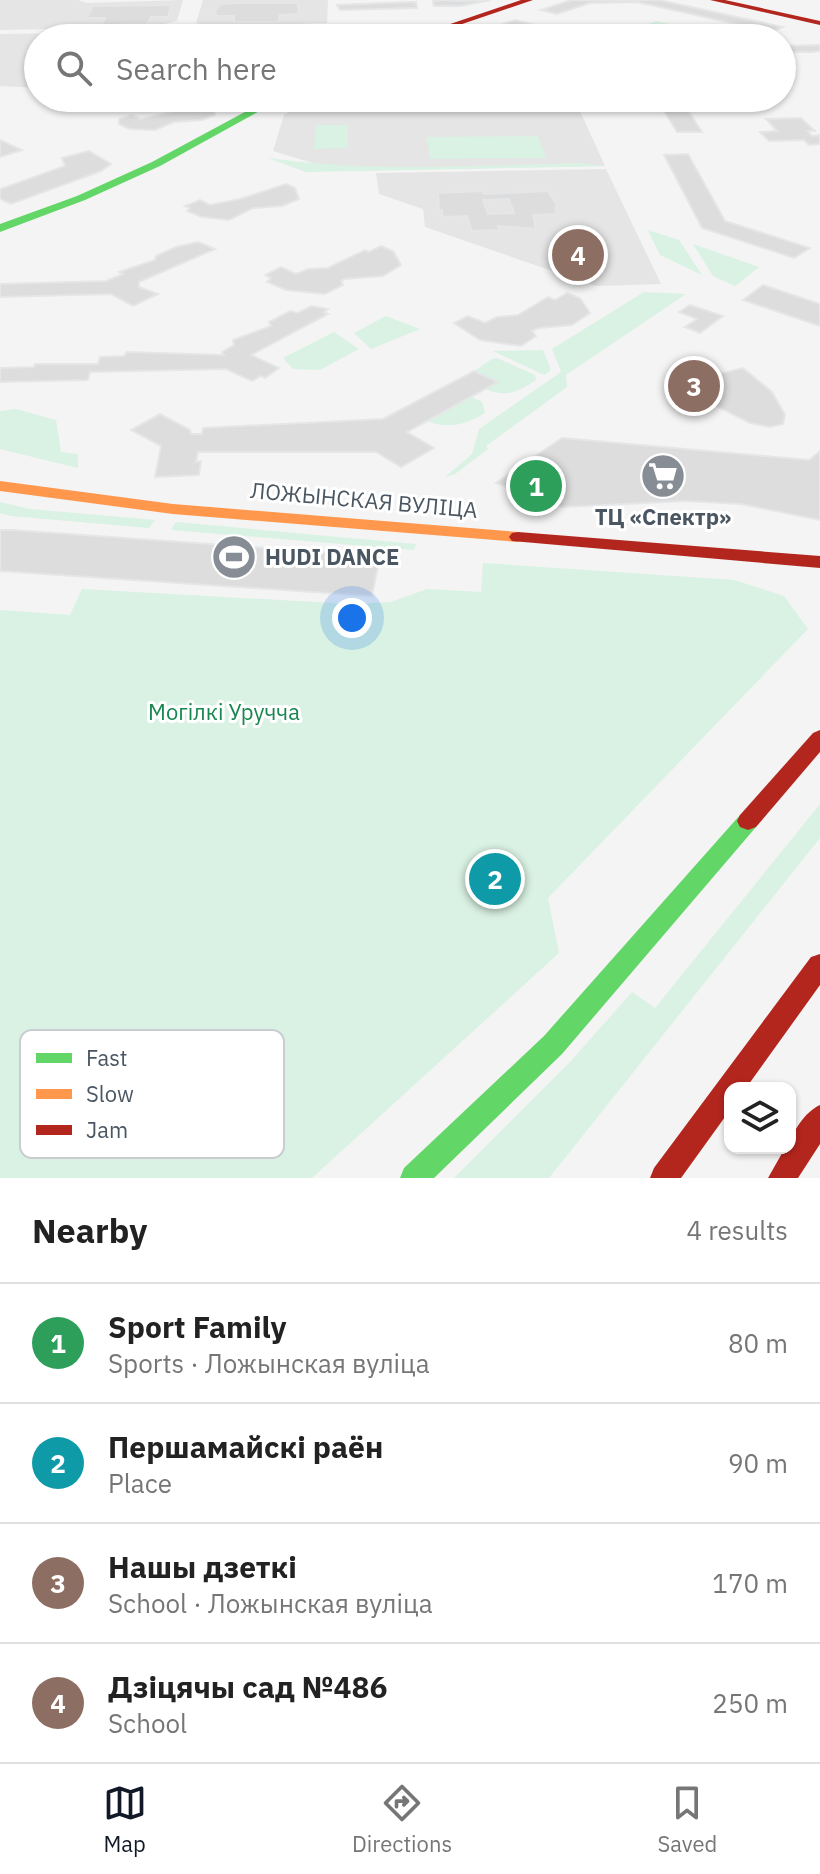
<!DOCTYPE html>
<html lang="en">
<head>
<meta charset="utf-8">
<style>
	:root { --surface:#fff; --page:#f2f2f2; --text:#222; --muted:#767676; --line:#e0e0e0; --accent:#111827 }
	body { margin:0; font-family:"IBM Plex Sans",sans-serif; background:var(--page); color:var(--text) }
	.controls { position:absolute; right:24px; bottom:24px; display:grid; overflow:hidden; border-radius:16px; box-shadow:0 2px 6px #0004 }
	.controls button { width:72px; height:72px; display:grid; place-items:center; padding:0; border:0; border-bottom:2px solid var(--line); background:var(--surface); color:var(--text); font:40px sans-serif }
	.you { position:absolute; left:352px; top:618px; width:28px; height:28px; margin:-20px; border:6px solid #fff; border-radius:50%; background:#1a73e8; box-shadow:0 0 0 12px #1a73e833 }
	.badge { display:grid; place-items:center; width:52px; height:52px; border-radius:50%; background:var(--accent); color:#fff; font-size:26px; font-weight:700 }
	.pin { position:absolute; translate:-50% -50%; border:4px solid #fff; box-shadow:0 2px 8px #0006 }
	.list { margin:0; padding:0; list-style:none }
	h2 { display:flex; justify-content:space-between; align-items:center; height:104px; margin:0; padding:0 32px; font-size:34px }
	h2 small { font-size:26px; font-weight:400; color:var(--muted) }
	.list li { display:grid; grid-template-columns:52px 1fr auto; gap:24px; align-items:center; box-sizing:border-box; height:120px; padding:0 32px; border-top:2px solid var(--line) }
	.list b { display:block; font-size:30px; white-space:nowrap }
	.list p { margin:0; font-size:26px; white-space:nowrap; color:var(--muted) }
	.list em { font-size:26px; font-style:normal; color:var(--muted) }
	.icon { flex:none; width:44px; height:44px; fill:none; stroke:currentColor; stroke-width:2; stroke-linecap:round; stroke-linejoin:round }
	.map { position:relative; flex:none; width:820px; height:1178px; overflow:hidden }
	.search { position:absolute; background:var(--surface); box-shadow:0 2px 6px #0004; left:24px; right:24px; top:24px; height:88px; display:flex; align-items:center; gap:20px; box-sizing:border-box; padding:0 28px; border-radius:44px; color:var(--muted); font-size:30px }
	.sheet { height:584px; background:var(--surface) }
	nav { display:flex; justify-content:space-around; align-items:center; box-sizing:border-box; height:112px; border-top:2px solid var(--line); background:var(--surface); font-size:22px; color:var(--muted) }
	nav a { display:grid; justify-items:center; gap:4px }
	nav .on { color:var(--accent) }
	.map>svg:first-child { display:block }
	.education { fill:#e6e5e6 }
	.green { fill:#d9f2e3 }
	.building { fill:#ddddde; stroke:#e5e6e7; stroke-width:2; fill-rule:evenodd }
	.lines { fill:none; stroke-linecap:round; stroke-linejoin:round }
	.fast { fill:#63d668; fill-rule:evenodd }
	.slow { fill:#ff974d; fill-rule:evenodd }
	.jam { fill:#b3261e; fill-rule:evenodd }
	.labels { text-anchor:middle; stroke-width:6; stroke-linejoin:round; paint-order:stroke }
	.street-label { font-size:22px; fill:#4a5661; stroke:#fff }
	.poi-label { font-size:22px; font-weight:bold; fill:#4a5661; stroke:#fff }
	.park-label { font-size:22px; fill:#17864f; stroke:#fff }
	.key { fill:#fff; stroke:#c9ccd0; stroke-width:2 }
	.key-label { font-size:22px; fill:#4a5661 }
</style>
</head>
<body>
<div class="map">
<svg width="820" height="1178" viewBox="0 0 820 1178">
	<rect width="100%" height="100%" fill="#f4f4f4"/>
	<g class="education">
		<path d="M0,0H78L87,3L183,0L177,21L152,27L0,30Z"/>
		<path d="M203,0H328L327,23L212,27L196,23Z"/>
		<path d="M348,30L349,38H38V88L0,86V34Z"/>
		<path d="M315,98H574L605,166L339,171L273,151L284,115Z"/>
		<path d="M606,169L661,284L596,286L425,227L423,209L379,194L376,173Z"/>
	</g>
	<g class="green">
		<path d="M656,21L703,32C679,42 652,39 626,33Z"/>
		<path d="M316,125H348V148L314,149Z"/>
		<path d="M538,136L546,158L430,159L427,137Z"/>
		<path d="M268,158C372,173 477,165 582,163L605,166L306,172Z"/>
		<path d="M648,230L679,240L702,275L660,255Z"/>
		<path d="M693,244L759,267L735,286L713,276Z"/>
		<path d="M644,292L686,294L566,375L567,387L486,446L488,449L455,474L445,477L472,454L479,429L561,372L552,349Z"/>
		<path d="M386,316L420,329L371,349L354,333Z"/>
		<path d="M334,332L359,349L320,370L293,369L283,358Z"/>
		<path d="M543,350L551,370L544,375L493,351Z"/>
		<path d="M497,358L535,375L536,380C518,392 507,398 486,389L497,382L474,371L492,359Z"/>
		<path d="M472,397L482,402L485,413C467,424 448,430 427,421Z"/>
		<path d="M16,409L56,420L61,452L78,454V468L0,449V411Z"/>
		<path d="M0,502L30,509L155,520L149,528L11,516L0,513Z"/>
		<path d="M176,522L416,544L414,550L171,530Z"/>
		<path d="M483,563L734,580L784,596L808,629L548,898L559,953L312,1178H0V610L70,615L82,589L351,604L391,602L427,589L481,592Z"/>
		<path d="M820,804V838L549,1178H454L570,1062L632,992L655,1008Z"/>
	</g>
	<g class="building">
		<path d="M443,0L459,1L491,0L461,6H434L433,1Z"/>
		<path d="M571,0H659L783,27L772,32L637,2L590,3L557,14L541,10Z"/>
		<path d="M410,2H416L417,8L340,10L337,5Z"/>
		<path d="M239,3H297L299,11L297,14L280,15L278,22H234V16H217L215,12L220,4Z"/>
		<path d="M171,5L168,17H151L147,24L102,25L105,18H87L93,6Z"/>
		<path d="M515,20L587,38H552L501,25Z"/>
		<path d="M820,45V51L812,52H792L786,46Z"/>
		<path d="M437,98H475L478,109H439Z"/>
		<path d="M519,98H556L560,108H522Z"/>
		<path d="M656,98H680L702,132H677Z"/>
		<path d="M739,98H763L769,106H744Z"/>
		<path d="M206,104L213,106L215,115L202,120L174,122L155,130L130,129L119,124V119L132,115L141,119Z"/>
		<path d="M801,118L815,131H808L812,136L820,135V144L809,145L804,140L769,141L760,132L777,131L766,119Z"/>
		<path d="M0,140L22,150L0,157Z"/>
		<path d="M89,151L111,164L101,171L11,204L0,199V189L65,166L62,158Z"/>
		<path d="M688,154L725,221L810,248L794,258L702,228L664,155Z"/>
		<path d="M286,184L295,188L299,199L282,206L253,208L229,220L202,217L187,211L190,208L185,206L200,200L210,205L240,199Z"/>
		<path d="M483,191L484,194L548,191L558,208H555L557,214L533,215L536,229L498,226L499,230L472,231L467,216L443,217L442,210H439L438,193ZM509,199L514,213L488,214L483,200Z"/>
		<path d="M198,242L215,249L139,282V287L158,294L133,306L111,294L0,297V284L106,281L123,274L119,272L155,260L156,256L176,247Z"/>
		<path d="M381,246L393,251L401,265L383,276L345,279L341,281L343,285L325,294L286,290L267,282L271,278L265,275L281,267L296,274L308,269L328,268L365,250L369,252Z"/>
		<path d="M763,285L820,304V326L743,300Z"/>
		<path d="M567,293L580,298L590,313L572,325L539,328L532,331L536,336L521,346L480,340L454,323L468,316L485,323L497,317L518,315L548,297L555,300Z"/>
		<path d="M690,305L723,316L700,333L685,327L697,319L679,312Z"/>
		<path d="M311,306L328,309L324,312L328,314L251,355L279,368L265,378L261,376L252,381L226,369L90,372L88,380L0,382V368L34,367L35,364H98L100,357L124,356L127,352L224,355L222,352L234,345L233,340L271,326L269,322L290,311L298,313Z"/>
		<path d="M743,368L772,392L785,415L783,424L770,427L750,423L716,406L689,381Z"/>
		<path d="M474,371L498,382L407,432L434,448L401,467L376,452H198L196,462L201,461L199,475L155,477L161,446L131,430L160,414L190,430L191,434H202L203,428L383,419Z"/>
		<path d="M562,438L809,460L820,451V520L741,504L686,501L562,507L496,483Z"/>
		<path d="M0,530H12L380,556L372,596L0,571Z"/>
	</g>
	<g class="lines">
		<g class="fast">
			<path d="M271,98H283L160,166L85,200L0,232V224L77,196L152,162Z"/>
			<path d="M748,812L756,815L759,821L756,827L562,1054L434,1178H400L404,1168L544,1036L740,815Z"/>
		</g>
		<path class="slow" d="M0,481L173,504L518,532L527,537L518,542L173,514L0,491Z"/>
		<g class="jam">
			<path d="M521,0H533L421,38H409Z"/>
			<path d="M710,0H725L820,21V25Z"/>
			<path d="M518,532L820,556V568L512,541L509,537L512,533Z"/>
			<path d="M820,730V752L756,827L748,830L740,827L737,821L740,815L813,733Z"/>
			<path d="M820,954V985L746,1088H730V1110L681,1178H650L654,1168L811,957Z"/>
			<path d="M820,1105V1144L798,1178H768L785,1148H790C790,1133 806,1111 820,1105Z"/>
		</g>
	</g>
	<defs>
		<g id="supermarket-disc" transform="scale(2.3)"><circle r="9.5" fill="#868d94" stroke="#fff"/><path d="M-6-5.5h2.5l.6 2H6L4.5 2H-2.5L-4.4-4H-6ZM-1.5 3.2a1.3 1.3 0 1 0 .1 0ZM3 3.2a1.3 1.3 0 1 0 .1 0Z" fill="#fff"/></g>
		<g id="stadium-disc" transform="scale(2.3)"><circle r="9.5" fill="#868d94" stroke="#fff"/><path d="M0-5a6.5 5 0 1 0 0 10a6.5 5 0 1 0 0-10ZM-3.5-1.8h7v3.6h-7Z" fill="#fff"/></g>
	</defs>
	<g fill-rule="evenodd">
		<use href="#supermarket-disc" x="663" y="476"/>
		<use href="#stadium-disc" x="234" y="557"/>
	</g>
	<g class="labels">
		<g class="street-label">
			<text transform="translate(364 500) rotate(5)" y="8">ЛОЖЫНСКАЯ ВУЛІЦА</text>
		</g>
		<g class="poi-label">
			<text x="663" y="525">ТЦ «Спектр»</text>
			<text x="265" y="565" text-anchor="start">HUDI DANCE</text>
		</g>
		<g class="park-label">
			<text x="224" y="720">Могілкі Уручча</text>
		</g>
	</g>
	<rect x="20" y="1030" width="264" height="128" rx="12" class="key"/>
	<rect x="36" y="1053" width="36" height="10" fill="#63d668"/>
	<rect x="36" y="1089" width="36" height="10" fill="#ff974d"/>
	<rect x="36" y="1125" width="36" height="10" fill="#b3261e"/>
	<g class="key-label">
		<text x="86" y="1066">Fast</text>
		<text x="86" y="1102">Slow</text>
		<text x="86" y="1138">Jam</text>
	</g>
</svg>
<div class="controls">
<button><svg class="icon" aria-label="layers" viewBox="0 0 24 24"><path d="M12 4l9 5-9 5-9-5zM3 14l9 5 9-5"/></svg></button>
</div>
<div class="you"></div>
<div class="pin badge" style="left:536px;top:486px;background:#2e9e5b">1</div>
<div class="pin badge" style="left:495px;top:879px;background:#0f9aa8">2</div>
<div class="pin badge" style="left:694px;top:386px;background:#8d6e63">3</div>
<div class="pin badge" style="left:578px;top:255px;background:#8d6e63">4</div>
<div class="search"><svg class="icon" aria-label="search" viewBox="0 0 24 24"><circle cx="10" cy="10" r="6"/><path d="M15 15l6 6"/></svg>Search here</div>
</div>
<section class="sheet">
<h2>Nearby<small>4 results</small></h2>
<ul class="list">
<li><span class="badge" style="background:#2e9e5b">1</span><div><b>Sport Family</b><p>Sports · Ложынская вуліца</p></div><em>80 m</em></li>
<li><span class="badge" style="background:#0f9aa8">2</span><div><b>Першамайскі раён</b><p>Place</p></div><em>90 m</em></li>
<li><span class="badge" style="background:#8d6e63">3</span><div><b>Нашы дзеткі</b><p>School · Ложынская вуліца</p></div><em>170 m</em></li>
<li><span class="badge" style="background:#8d6e63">4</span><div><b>Дзіцячы сад №486</b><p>School</p></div><em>250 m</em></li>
</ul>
</section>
<nav>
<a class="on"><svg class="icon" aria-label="map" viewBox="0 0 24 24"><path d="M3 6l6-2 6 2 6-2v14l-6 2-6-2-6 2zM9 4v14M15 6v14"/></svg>Map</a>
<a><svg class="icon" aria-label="directions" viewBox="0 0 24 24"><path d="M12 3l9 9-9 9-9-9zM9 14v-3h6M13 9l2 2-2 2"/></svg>Directions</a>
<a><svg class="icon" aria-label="saved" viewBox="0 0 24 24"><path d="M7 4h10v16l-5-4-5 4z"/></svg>Saved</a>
</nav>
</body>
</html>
